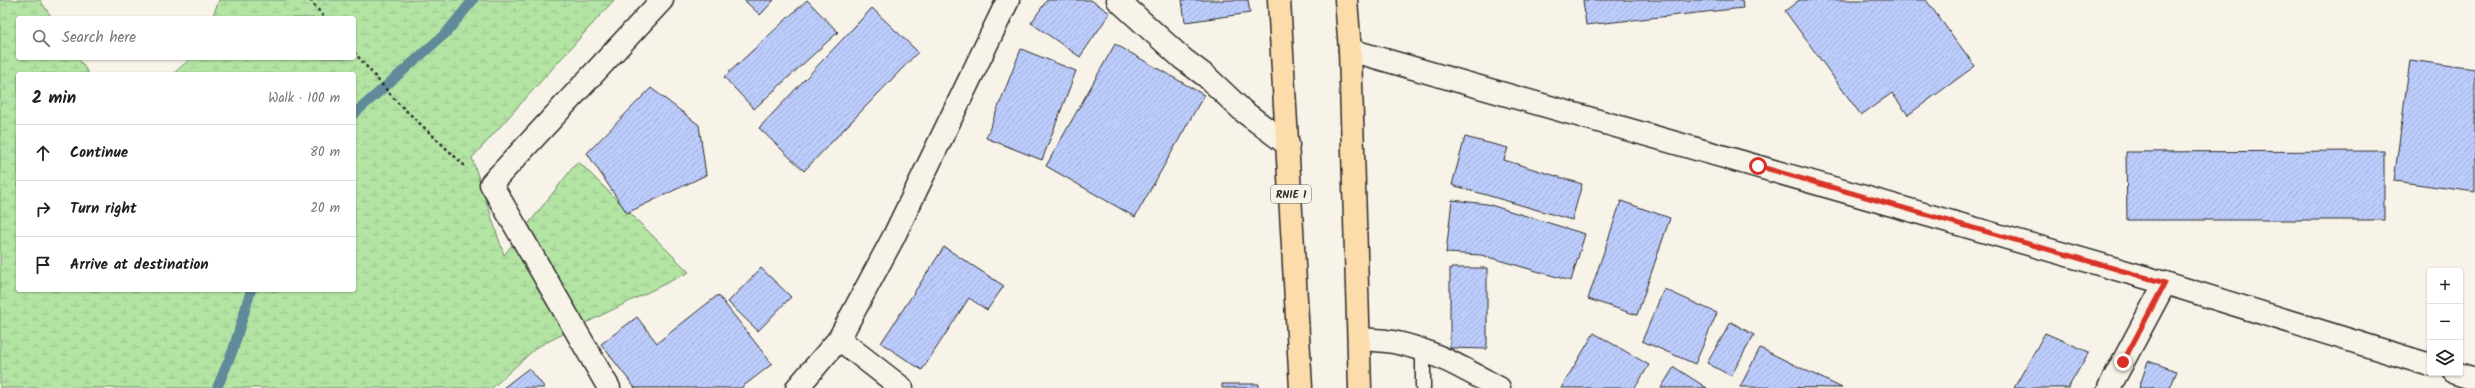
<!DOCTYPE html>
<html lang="en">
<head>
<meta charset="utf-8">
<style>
	:root { --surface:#fff; --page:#f2f2f2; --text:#202124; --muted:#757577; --line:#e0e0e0 }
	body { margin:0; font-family:Kalam,sans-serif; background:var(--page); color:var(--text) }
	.controls { position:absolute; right:12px; bottom:12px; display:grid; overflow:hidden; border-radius:4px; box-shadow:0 1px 3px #0004 }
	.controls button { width:36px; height:36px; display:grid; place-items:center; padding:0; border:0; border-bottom:1px solid var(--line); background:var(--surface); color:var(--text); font:20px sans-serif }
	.stop { position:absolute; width:12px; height:12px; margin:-9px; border:3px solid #d93025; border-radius:50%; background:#fff }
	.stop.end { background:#d93025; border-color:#fff; box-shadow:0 1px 4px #0008 }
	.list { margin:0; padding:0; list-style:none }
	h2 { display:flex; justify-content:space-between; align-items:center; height:52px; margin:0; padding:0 16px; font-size:17px }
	h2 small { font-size:13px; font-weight:400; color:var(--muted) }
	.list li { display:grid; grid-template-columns:26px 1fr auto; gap:12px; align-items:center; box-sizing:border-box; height:56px; padding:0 16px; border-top:1px solid var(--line) }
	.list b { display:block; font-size:15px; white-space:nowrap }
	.list em { font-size:13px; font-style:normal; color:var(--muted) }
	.icon { flex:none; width:22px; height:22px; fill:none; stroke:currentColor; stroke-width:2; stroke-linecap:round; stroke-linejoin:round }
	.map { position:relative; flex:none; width:2475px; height:388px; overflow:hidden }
	.search { position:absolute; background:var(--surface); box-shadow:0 1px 3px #0004; left:16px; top:16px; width:340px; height:44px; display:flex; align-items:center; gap:10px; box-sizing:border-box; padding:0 14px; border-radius:4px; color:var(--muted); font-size:15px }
	.panel { position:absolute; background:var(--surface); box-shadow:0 1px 3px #0004; left:16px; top:72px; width:340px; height:220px; border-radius:4px }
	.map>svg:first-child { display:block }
	.wetland { fill:url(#wetland-marsh); stroke:#6f8868 }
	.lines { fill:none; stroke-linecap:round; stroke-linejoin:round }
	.stream { stroke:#608a9a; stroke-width:10 }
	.building { fill:url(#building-hatch); stroke:#2b2b2b }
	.lane-casing { stroke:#2b2b2b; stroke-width:17 }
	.street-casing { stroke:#2b2b2b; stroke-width:25 }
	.highway-casing { stroke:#2b2b2b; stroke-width:25 }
	.path { stroke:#2b2b2b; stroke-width:2.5; stroke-dasharray:3 3; stroke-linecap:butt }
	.lane { stroke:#f7f3e8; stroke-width:14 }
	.street { stroke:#f7f3e8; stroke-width:22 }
	.highway { stroke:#fddcac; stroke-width:22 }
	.route { stroke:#d93025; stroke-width:5 }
	.labels { text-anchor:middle; stroke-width:3; stroke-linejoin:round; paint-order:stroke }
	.shield { fill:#f7f3e8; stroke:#686764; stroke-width:1 }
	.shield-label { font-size:11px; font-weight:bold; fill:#2b2b2b }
</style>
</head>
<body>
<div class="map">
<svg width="2475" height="388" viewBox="0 0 2475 388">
	<defs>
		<pattern id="wetland-marsh" width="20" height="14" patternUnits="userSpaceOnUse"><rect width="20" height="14" fill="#b3e4a4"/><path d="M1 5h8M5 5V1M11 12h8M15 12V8" fill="none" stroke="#9ac48d"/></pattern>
		<pattern id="building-hatch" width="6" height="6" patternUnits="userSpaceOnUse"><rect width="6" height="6" fill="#bcccfc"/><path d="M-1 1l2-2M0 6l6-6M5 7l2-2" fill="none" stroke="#a2afd8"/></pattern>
	</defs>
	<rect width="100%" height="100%" fill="#f7f3e8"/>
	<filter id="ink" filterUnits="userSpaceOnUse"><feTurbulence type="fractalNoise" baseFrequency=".025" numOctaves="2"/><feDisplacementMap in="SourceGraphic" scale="8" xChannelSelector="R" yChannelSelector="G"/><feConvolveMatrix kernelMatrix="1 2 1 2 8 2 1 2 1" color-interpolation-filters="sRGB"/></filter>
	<g filter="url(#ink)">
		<path class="wetland" d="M0,0H40L52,18H18V58H78L89,74H18V290H354V74H173L191,58H354V18H212L219,0H614L472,158L504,255L578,161L689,272L537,347L492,388H0Z"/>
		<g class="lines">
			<g class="stream">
				<path d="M354,114L446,33L473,0"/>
				<path d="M217,388L233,350L251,290"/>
			</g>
		</g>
		<g class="building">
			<path d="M744,0H774L760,15Z"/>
			<path d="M807,0L838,32L754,109L724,77Z"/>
			<path d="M1047,0H1091L1110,13L1080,57L1031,23Z"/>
			<path d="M1182,0H1248L1250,13L1185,22Z"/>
			<path d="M1583,0H1742L1743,8L1586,25Z"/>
			<path d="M1799,0H1926L1975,66L1908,115L1892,93L1861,115L1785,11Z"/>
			<path d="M872,8L918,52L804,171L759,128Z"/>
			<path d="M1115,44L1204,95L1135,217L1046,166Z"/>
			<path d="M1021,49L1076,71L1042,160L986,138Z"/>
			<path d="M2410,60L2475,69V192L2394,181Z"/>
			<path d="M651,88L699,125L706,175L627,213L587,153Z"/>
			<path d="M1465,137L1508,148L1504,160L1582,184L1572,220L1452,185Z"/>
			<path d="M2384,151V220H2127L2126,152Z"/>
			<path d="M1452,200L1487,204L1585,234L1571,281L1481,255L1446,253Z"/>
			<path d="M1621,201L1670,218L1637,315L1588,299Z"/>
			<path d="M944,247L1004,286L987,310L969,298L922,370L881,343Z"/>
			<path d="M761,268L791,297L758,331L728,302Z"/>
			<path d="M1450,268H1487V349L1450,348Z"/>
			<path d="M1664,289L1717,313L1695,364L1642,341Z"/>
			<path d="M718,295L772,364L741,388H635L601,344L637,317L657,343Z"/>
			<path d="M1731,322L1754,335L1731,376L1707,363Z"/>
			<path d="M1594,333L1649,365L1635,388H1561Z"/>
			<path d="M2045,333L2089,352L2068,388H2014Z"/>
			<path d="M1760,348L1842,388L1740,387Z"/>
			<path d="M2148,361L2177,371L2170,388H2139Z"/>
			<path d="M1674,367L1707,388H1661Z"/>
			<path d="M529,368L545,388H503Z"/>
			<path d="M1222,384H1259L1258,388H1222Z"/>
		</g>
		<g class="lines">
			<g class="lane-casing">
				<path id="lane" d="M1423,388V351"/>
			</g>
			<g class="street-casing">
				<g id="street">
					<path d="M1118,0L1183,59L1207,77L1243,111L1288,145"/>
					<path d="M1350,50L2165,283L2430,365"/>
					<path d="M839,339L902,388"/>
					<path d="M1359,339C1370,340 1382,340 1393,342C1431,349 1466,370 1499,388"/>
					<path d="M2455,373L2475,379"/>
					<path d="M609,388L491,184L662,0"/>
					<path d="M797,388L839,339L893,238L1008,0"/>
					<path d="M2109,388L2165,283"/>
				</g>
			</g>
			<g class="highway-casing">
				<g id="highway">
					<path d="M1279,0L1301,388"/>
					<path d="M1346,0L1350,50L1360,388"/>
				</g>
			</g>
			<g class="path">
				<path d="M310,0L325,18"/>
				<path d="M354,52L397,102L467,168"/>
			</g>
			<use href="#lane" class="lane"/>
			<use href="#street" class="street"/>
			<use href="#highway" class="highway"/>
		</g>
	</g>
	<g class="lines" filter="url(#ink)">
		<path class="route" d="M1758,166L2165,283L2123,362"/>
	</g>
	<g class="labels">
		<rect class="shield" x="1271" y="185" width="40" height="18" rx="3"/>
		<g class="shield-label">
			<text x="1291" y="198">RNIE 1</text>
		</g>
	</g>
</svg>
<div class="controls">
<button>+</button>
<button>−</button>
<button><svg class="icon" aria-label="layers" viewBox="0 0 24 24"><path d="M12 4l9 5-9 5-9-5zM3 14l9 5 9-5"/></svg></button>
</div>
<div class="stop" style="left:1758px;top:166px"></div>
<div class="stop end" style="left:2123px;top:362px"></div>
<div class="search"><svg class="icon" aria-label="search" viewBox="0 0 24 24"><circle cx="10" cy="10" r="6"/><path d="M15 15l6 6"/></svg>Search here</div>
<section class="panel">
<h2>2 min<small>Walk · 100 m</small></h2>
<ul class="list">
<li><svg class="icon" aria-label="ahead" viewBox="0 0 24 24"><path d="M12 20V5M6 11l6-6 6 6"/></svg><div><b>Continue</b></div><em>80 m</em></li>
<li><svg class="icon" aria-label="right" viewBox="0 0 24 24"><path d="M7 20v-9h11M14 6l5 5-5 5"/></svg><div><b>Turn right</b></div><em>20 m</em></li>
<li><svg class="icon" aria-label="arrive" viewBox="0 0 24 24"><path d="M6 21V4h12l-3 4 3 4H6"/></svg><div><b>Arrive at destination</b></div></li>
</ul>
</section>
</div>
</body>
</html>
